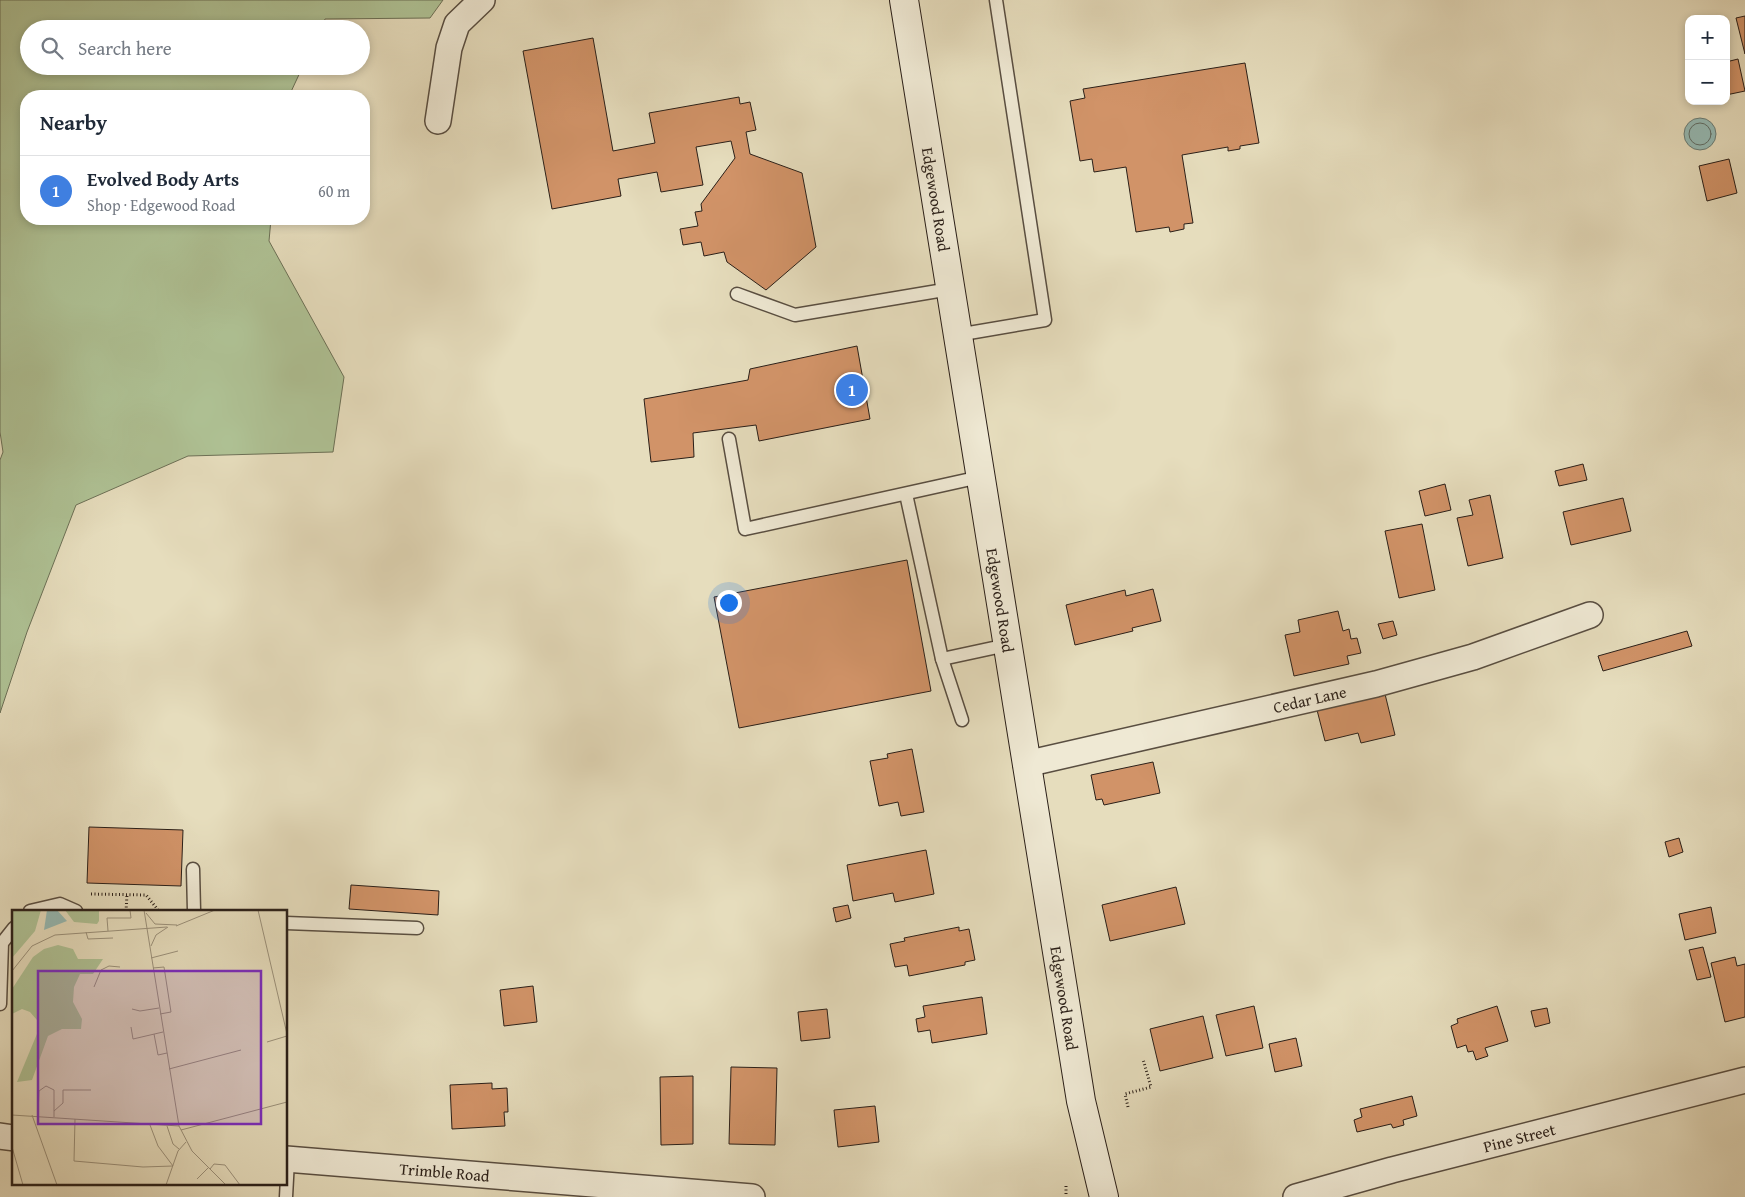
<!DOCTYPE html>
<html lang="en">
<head>
<meta charset="utf-8">
<style>
	:root { --surface:#fff; --page:#f6f6f7; --text:#1f2937; --muted:#747a83; --line:#e0e1e3; --accent:#7c3aed }
	body { margin:0; font-family:"Gentium Book Plus",serif; background:var(--page); color:var(--text) }
	.controls { position:absolute; right:15px; top:15px; display:grid; overflow:hidden; border-radius:10px; box-shadow:0 2px 8px #0003 }
	.controls button { width:45px; height:45px; display:grid; place-items:center; padding:0; border:0; border-bottom:1px solid var(--line); background:var(--surface); color:var(--text); font:25px sans-serif }
	.you { position:absolute; left:728px; top:602px; width:18px; height:18px; margin:-12px; border:4px solid #fff; border-radius:50%; background:#1a73e8; box-shadow:0 0 0 8px #1a73e833 }
	.badge { display:grid; place-items:center; width:32px; height:32px; border-radius:50%; background:var(--accent); color:#fff; font-size:16px; font-weight:700 }
	.pin { position:absolute; translate:-50% -50%; border:2px solid #fff; box-shadow:0 1px 5px #0006 }
	.list { margin:0; padding:0; list-style:none }
	h2 { display:flex; justify-content:space-between; align-items:center; height:65px; margin:0; padding:0 20px; font-size:21px }
	h2 small { font-size:16px; font-weight:400; color:var(--muted) }
	.list li { display:grid; grid-template-columns:32px 1fr auto; gap:15px; align-items:center; box-sizing:border-box; height:70px; padding:0 20px; border-top:1px solid var(--line) }
	.list b { display:block; font-size:19px; white-space:nowrap }
	.list p { margin:0; font-size:16px; white-space:nowrap; color:var(--muted) }
	.list em { font-size:16px; font-style:normal; color:var(--muted) }
	.icon { flex:none; width:28px; height:28px; fill:none; stroke:currentColor; stroke-width:2; stroke-linecap:round; stroke-linejoin:round }
	.map { position:relative; flex:none; width:1745px; height:1197px; overflow:hidden }
	.search { position:absolute; background:var(--surface); box-shadow:0 2px 8px #0003; left:20px; top:20px; width:350px; height:55px; display:flex; align-items:center; gap:12px; box-sizing:border-box; padding:0 18px; border-radius:28px; color:var(--muted); font-size:19px }
	.panel { position:absolute; background:var(--surface); box-shadow:0 2px 8px #0003; left:20px; top:90px; width:350px; height:135px; border-radius:20px }
	.map>svg:first-child { display:block }
	.green { fill:#afc295; stroke:#6c7056 }
	.water { fill:#96bbb5; stroke:#6b7d76 }
	.lines { fill:none; stroke-linecap:round; stroke-linejoin:round }
	.shore { stroke:#606d66; stroke-width:1 }
	.building { fill:#d19368; stroke:#2a1f18 }
	.service-casing { stroke:#594e41; stroke-width:15 }
	.minor-casing { stroke:#594e41; stroke-width:28 }
	.secondary-casing { stroke:#2a1f18; stroke-width:30 }
	.path { stroke:#2a1f18; stroke-width:3; stroke-dasharray:1 2.5; stroke-linecap:butt }
	.service { stroke:#efe9d4; stroke-width:12 }
	.minor { stroke:#efe9d4; stroke-width:25 }
	.secondary { stroke:#efe9d4; stroke-width:28 }
	.labels { text-anchor:middle; stroke-width:4; stroke-linejoin:round; paint-order:stroke }
	.street-label { font-size:16px; fill:#2a1f18; stroke:#efe9d4 }
	.inset-road { fill:none; stroke:#9b917b; stroke-width:1 }
	.view { fill:#7b2cbf; fill-opacity:0.15; stroke:#7b2cbf; stroke-width:2.5 }
	.inset-edge { fill:none; stroke:#2a1f18; stroke-width:2.5 }
</style>
</head>
<body>
<div class="map">
<svg width="1745" height="1197" viewBox="0 0 1745 1197">
	<rect width="100%" height="100%" fill="#e6ddbd"/>
	<filter id="stains"><feTurbulence type="fractalNoise" baseFrequency=".004" numOctaves="4"/><feColorMatrix values="0 0 0 0 .2 0 0 0 0 .09 0 0 0 0 .02 0 0 0 .5 -.17"/></filter>
	<radialGradient id="worn" r=".72"><stop offset=".6" stop-color="#630" stop-opacity="0"/><stop offset="1" stop-color="#630" stop-opacity=".3"/></radialGradient>
	<path class="green" d="M0,0H443L430,18L325,19L321,29H29V66H303L289,96H26V219H271L269,241L344,377L333,452L188,456L76,505L27,632L0,713V460L3,452L0,432Z"/>
	<circle class="water" cx="1700" cy="134" r="16"/>
	<g class="lines">
		<circle class="shore" cx="1700" cy="134" r="11"/>
	</g>
	<g class="building">
		<path d="M1745,16V54L1736,18Z"/>
		<path d="M593,38L613,151L655,143L649,113L739,97L740,104L750,102L756,130L746,132L750,154L802,173L816,247L766,290L727,262L724,252L704,256L701,242L683,245L680,229L698,226L695,212L702,211L701,204L735,158L731,141L696,147L703,185L661,192L657,172L618,179L621,196L552,209L523,51Z"/>
		<path d="M1738,59L1745,91L1726,95V62Z"/>
		<path d="M1245,63L1259,143L1240,146V149L1228,151V147L1182,155L1193,223L1184,224V229L1170,232L1169,227L1136,232L1126,167L1094,172L1092,159L1080,161L1070,101L1085,98L1083,89Z"/>
		<path d="M1729,159L1737,193L1707,201L1699,166Z"/>
		<path d="M857,346L870,419L759,441L756,425L693,433L694,457L651,462L644,399L748,380L750,369Z"/>
		<path d="M1583,464L1587,480L1559,486L1555,471Z"/>
		<path d="M1445,484L1451,510L1425,516L1419,491Z"/>
		<path d="M1490,495L1503,558L1468,566L1457,518L1473,515L1469,500Z"/>
		<path d="M1623,498L1631,531L1571,545L1563,512Z"/>
		<path d="M1422,524L1435,590L1399,598L1385,531Z"/>
		<path d="M907,560L931,691L739,728L714,597Z"/>
		<path d="M1153,589L1161,621L1132,628L1133,631L1075,645L1066,605L1125,590L1126,596Z"/>
		<path d="M1338,611L1343,631L1349,629L1351,639L1357,638L1361,653L1347,656L1349,664L1294,676L1285,635L1300,632L1298,620Z"/>
		<path d="M1393,621L1397,635L1383,639L1378,624Z"/>
		<path d="M1687,631L1692,646L1603,671L1598,656Z"/>
		<path d="M1385,694L1395,735L1361,743L1358,733L1325,741L1317,710Z"/>
		<path d="M912,749L924,812L901,816L898,802L879,806L870,761L888,758L887,754Z"/>
		<path d="M1153,762L1160,793L1104,805L1102,799L1096,800L1091,775Z"/>
		<path d="M89,827L183,830L181,886L87,883Z"/>
		<path d="M1679,838L1683,852L1669,857L1665,842Z"/>
		<path d="M926,850L934,894L895,902L893,893L853,901L847,865Z"/>
		<path d="M351,885L439,891L438,915L349,909Z"/>
		<path d="M1176,887L1185,924L1110,941L1102,905Z"/>
		<path d="M848,905L851,918L836,922L833,908Z"/>
		<path d="M1711,907L1716,933L1685,940L1679,914Z"/>
		<path d="M959,927V931L969,929L975,960L965,962V965L909,976L907,965L895,967L890,944L905,941L904,938Z"/>
		<path d="M1703,947L1711,977L1697,980L1689,950Z"/>
		<path d="M1735,957L1737,966L1745,964V1017L1725,1022L1711,963Z"/>
		<path d="M533,986L537,1022L504,1026L500,990Z"/>
		<path d="M982,997L987,1034L932,1043L930,1030L918,1032L916,1019L925,1017L923,1006Z"/>
		<path d="M1254,1006L1263,1048L1226,1056L1216,1015Z"/>
		<path d="M1497,1006L1508,1041L1485,1048L1488,1056L1476,1060L1473,1051L1468,1052L1466,1045L1457,1048L1451,1026L1458,1023L1457,1019Z"/>
		<path d="M1547,1008L1550,1023L1535,1027L1531,1011Z"/>
		<path d="M827,1009L830,1038L801,1041L798,1012Z"/>
		<path d="M1203,1016L1213,1058L1160,1071L1150,1029Z"/>
		<path d="M1296,1038L1302,1066L1275,1072L1269,1044Z"/>
		<path d="M731,1067L777,1068L775,1145L729,1144Z"/>
		<path d="M693,1076V1144L661,1145L660,1077Z"/>
		<path d="M492,1083V1089L507,1088L508,1112H504L505,1126L452,1129L450,1085Z"/>
		<path d="M1412,1096L1417,1116L1403,1120L1404,1125L1393,1128L1391,1124L1357,1132L1354,1120L1362,1117L1360,1109Z"/>
		<path d="M875,1106L879,1142L838,1147L834,1110Z"/>
	</g>
	<g class="lines">
		<g class="service-casing">
			<g id="service">
				<path d="M737,294L795,315L950,289"/>
				<path d="M957,335L1045,320L996,0"/>
				<path d="M729,439L745,529L980,477"/>
				<path d="M906,494L942,659L1007,645"/>
				<path d="M942,659L962,720"/>
				<path d="M193,869L194,911"/>
				<path d="M30,911L60,904L76,911"/>
				<path d="M286,923L417,928"/>
				<path d="M0,1004L2,943L14,928"/>
				<path d="M286,1197L288,1160"/>
			</g>
		</g>
		<g class="minor-casing">
			<g id="minor">
				<path d="M438,121L449,48L457,24L482,0"/>
				<path id="s1" d="M1026,764L1376,684L1473,657L1590,615"/>
				<path d="M0,1136L14,1138"/>
				<path id="s2" d="M286,1159L752,1197"/>
				<path id="s3" d="M1296,1197L1392,1170L1745,1080"/>
			</g>
		</g>
		<g class="secondary-casing">
			<g id="secondary">
				<path id="s4" d="M904,0L1081,1101L1104,1197"/>
			</g>
		</g>
		<g class="path">
			<path d="M91,894L146,895L159,911"/>
			<path d="M126,911L127,895"/>
			<path d="M1128,1107L1125,1094L1151,1087L1143,1059"/>
			<path d="M1066,1186V1195"/>
		</g>
		<use href="#service" class="service"/>
		<use href="#minor" class="minor"/>
		<use href="#secondary" class="secondary"/>
	</g>
	<g class="labels">
		<g class="street-label">
			<text dy="6" stroke="none"><textPath href="#s4" startOffset="202">Edgewood Road</textPath></text>
			<text dy="6" stroke="none"><textPath href="#s4" startOffset="608">Edgewood Road</textPath></text>
			<text dy="6" stroke="none"><textPath href="#s1" startOffset="291">Cedar Lane</textPath></text>
			<text dy="6" stroke="none"><textPath href="#s4" startOffset="1011">Edgewood Road</textPath></text>
			<text dy="6" stroke="none"><textPath href="#s3" startOffset="231">Pine Street</textPath></text>
			<text dy="6" stroke="none"><textPath href="#s2" startOffset="159">Trimble Road</textPath></text>
		</g>
	</g>
	<g transform="translate(12 910)">
		<rect width="275" height="275" fill="#e6ddbd"/>
		<path d="M0,0H29L23,21L0,48ZM53,0H87V11L85,14L62,12ZM46,35L61,39L66,49H91L81,64H68L62,77L61,92L70,109L69,119H50L36,126L20,170L5,172L27,119L25,110L18,102L10,99L0,104V79L21,47L32,39Z" fill="#afc295"/>
		<path d="M35,0H45L55,11L32,20Z" fill="#96bbb5"/>
		<path class="inset-road" d="M132,0L167,216L180,241L214,275M246,0L275,124M134,3L143,14L165,15M164,16L203,0M96,21L95,8H119L118,0M74,22L76,29L101,28M139,36L144,25L156,17M139,48L166,41M141,58L152,57L159,102L148,104M0,61L20,36L43,25L155,17M82,77L89,60L97,56L108,57M120,99L128,101L147,98M119,117L121,129L151,122M142,124L146,145L155,143M255,132L275,126M157,159L229,140M42,201L51,193V180H79M0,205L167,216M20,205L45,275M26,206L27,181L34,176L42,180V207M63,209L62,251L131,257L161,256M138,215L146,236L161,256M155,216L161,234L167,239M169,220L275,192M0,237L11,275M198,259L202,254L213,255L228,275M185,269L197,257M154,275L166,241L174,232"/>
		<path class="view" d="M26,61H249V214H26Z"/>
		<rect width="275" height="275" class="inset-edge"/>
	</g>
	<rect width="100%" height="100%" filter="url(#stains)"/>
	<rect width="100%" height="100%" fill="url(#worn)"/>
</svg>
<div class="controls">
<button>+</button>
<button>−</button>
</div>
<div class="you"></div>
<div class="pin badge" style="left:852px;top:390px;background:#3f7fe0">1</div>
<div class="search"><svg class="icon" aria-label="search" viewBox="0 0 24 24"><circle cx="10" cy="10" r="6"/><path d="M15 15l6 6"/></svg>Search here</div>
<section class="panel">
<h2>Nearby<small></small></h2>
<ul class="list">
<li><span class="badge" style="background:#3f7fe0">1</span><div><b>Evolved Body Arts</b><p>Shop · Edgewood Road</p></div><em>60 m</em></li>
</ul>
</section>
</div>
</body>
</html>
